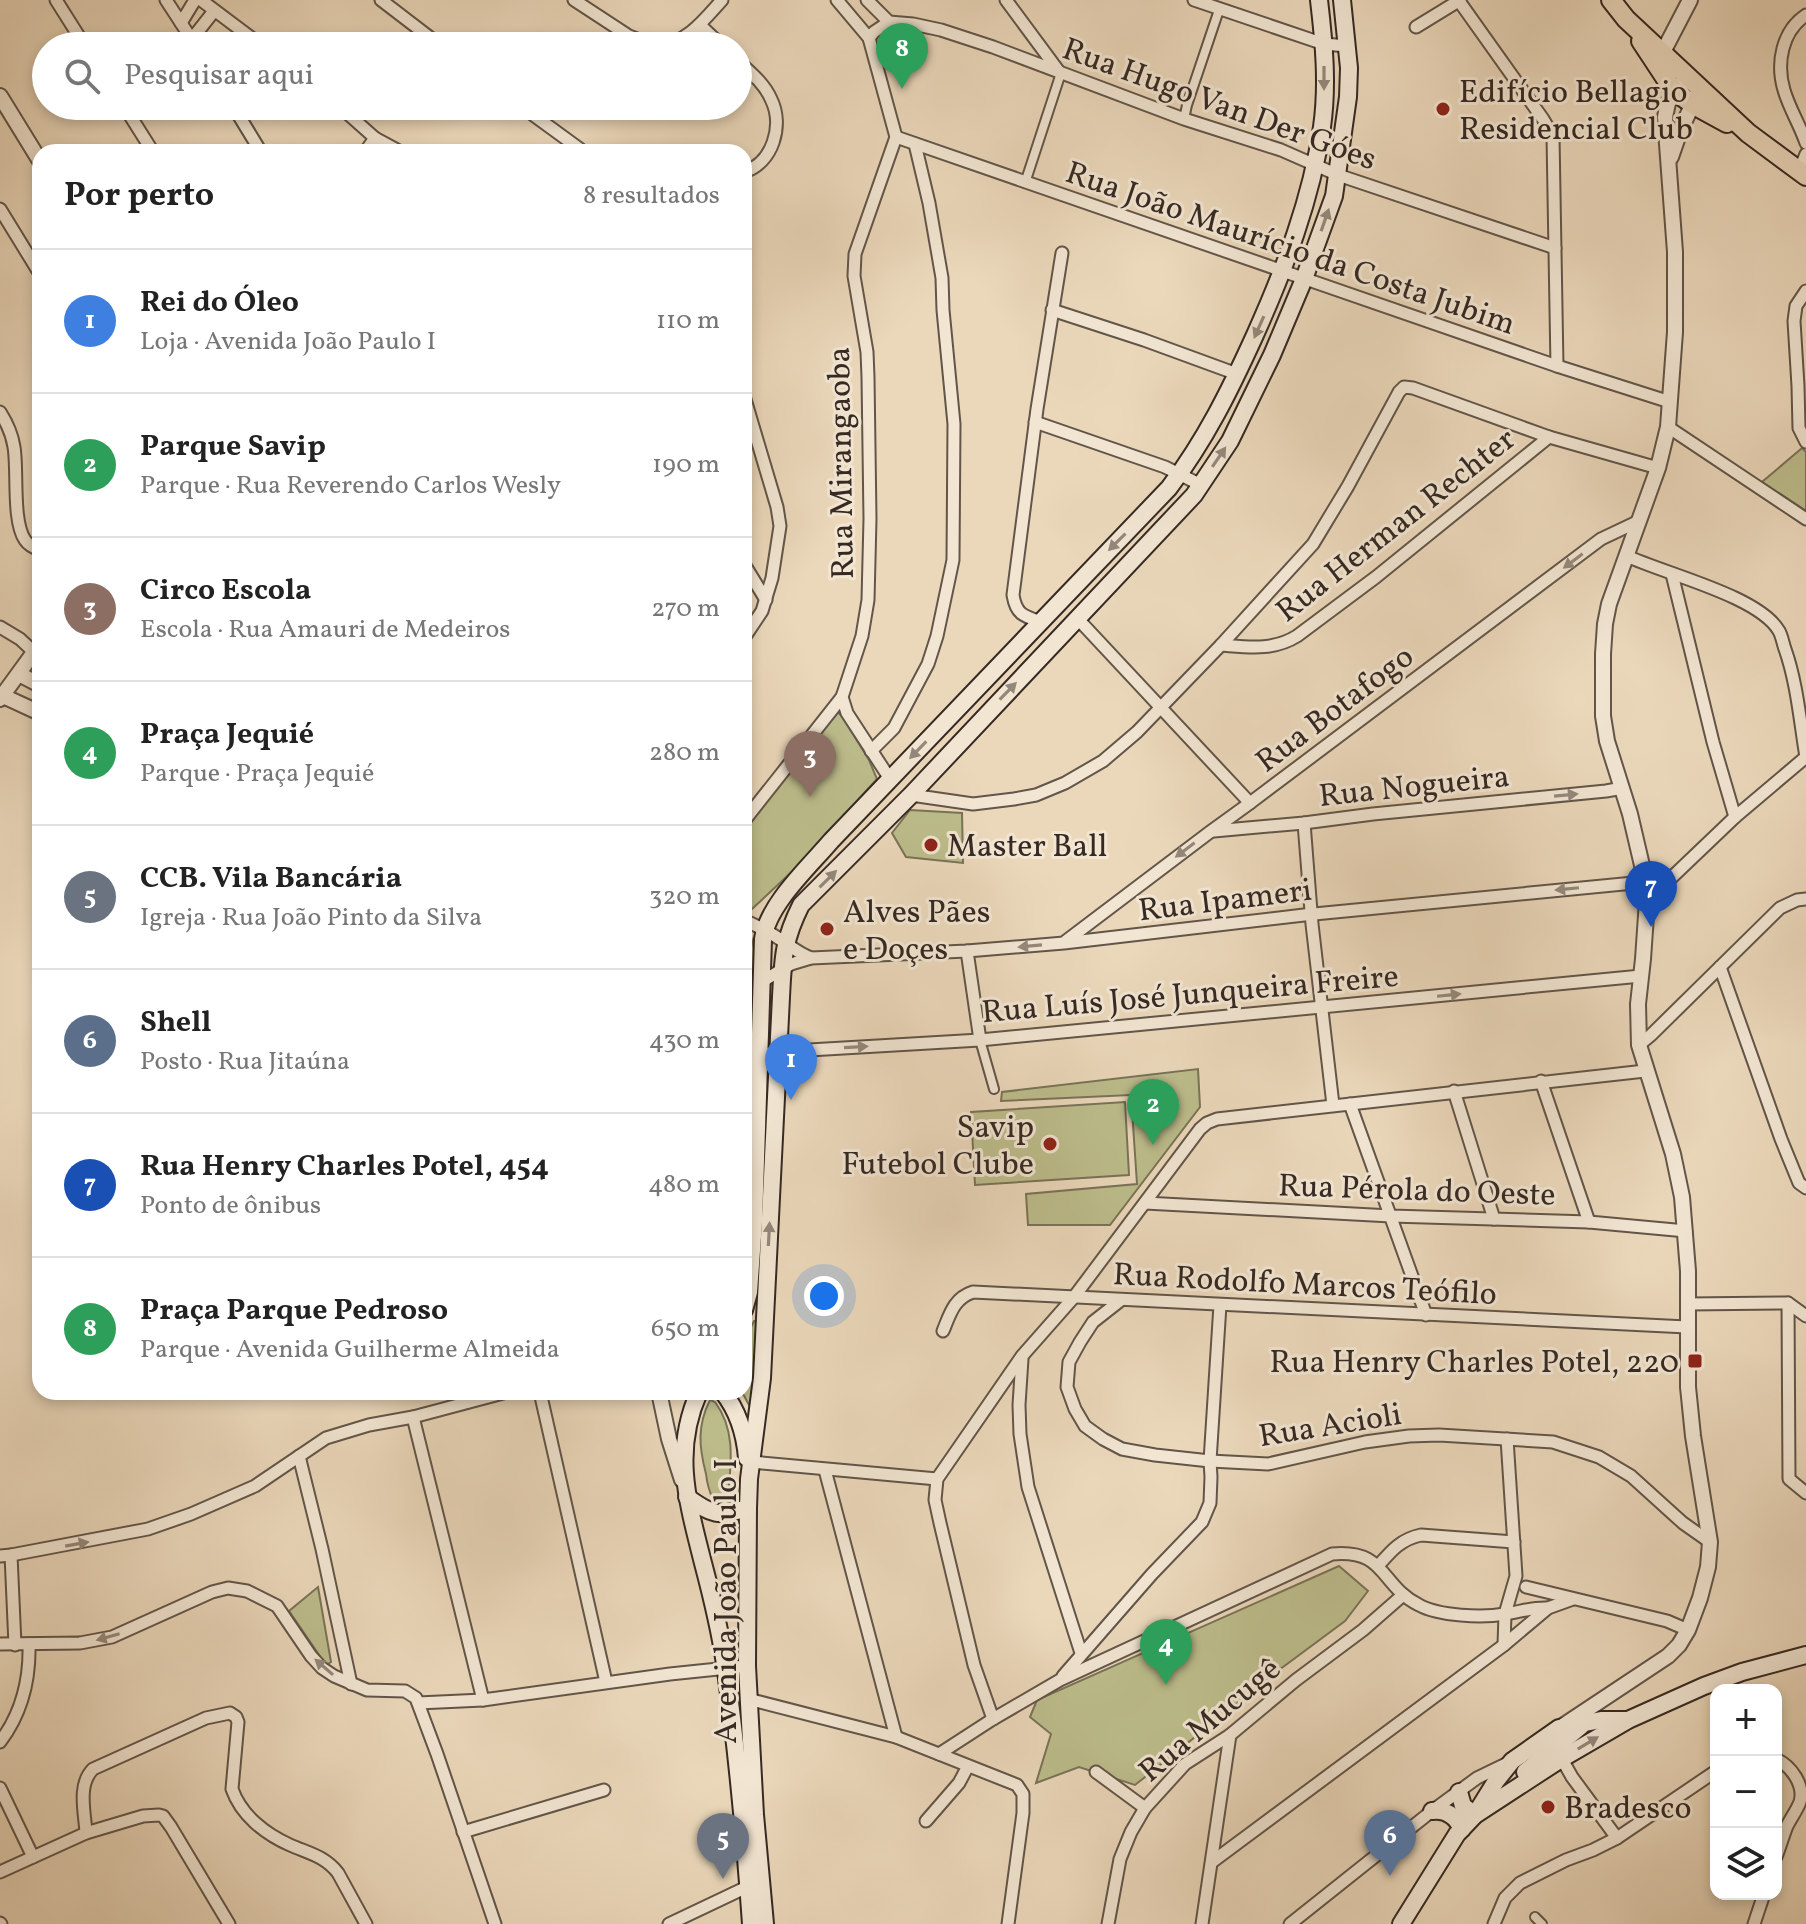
<!DOCTYPE html>
<html lang="pt">
<head>
<meta charset="utf-8">
<style>
	:root { --surface:#fff; --page:#f2f2f2; --text:#222; --muted:#767676; --line:#e0e0e0; --accent:#1a73e8 }
	body { margin:0; font-family:Vollkorn,serif; background:var(--page); color:var(--text) }
	.controls { position:absolute; right:24px; bottom:24px; display:grid; overflow:hidden; border-radius:16px; box-shadow:0 4px 12px #0003 }
	.controls button { width:72px; height:72px; display:grid; place-items:center; padding:0; border:0; border-bottom:2px solid var(--line); background:var(--surface); color:var(--text); font:40px sans-serif }
	.you { position:absolute; left:824px; top:1296px; width:28px; height:28px; margin:-20px; border:6px solid #fff; border-radius:50%; background:#1a73e8; box-shadow:0 0 0 12px #1a73e833 }
	.badge { display:grid; place-items:center; width:52px; height:52px; border-radius:50%; background:var(--accent); color:#fff; font-size:26px; font-weight:700 }
	.pin { position:absolute; translate:-50% -66px; filter:drop-shadow(0 2px 4px #0008) }
	.pin::after { content:''; position:absolute; top:42px; width:28px; height:24px; background:inherit; clip-path:polygon(0 0,100% 0,50% 100%) }
	.list { margin:0; padding:0; list-style:none }
	h2 { display:flex; justify-content:space-between; align-items:center; height:104px; margin:0; padding:0 32px; font-size:34px }
	h2 small { font-size:26px; font-weight:400; color:var(--muted) }
	.list li { display:grid; grid-template-columns:52px 1fr auto; gap:24px; align-items:center; box-sizing:border-box; height:144px; padding:0 32px; border-top:2px solid var(--line) }
	.list b { display:block; font-size:30px; white-space:nowrap }
	.list p { margin:0; font-size:26px; white-space:nowrap; color:var(--muted) }
	.list em { font-size:26px; font-style:normal; color:var(--muted) }
	.icon { flex:none; width:44px; height:44px; fill:none; stroke:currentColor; stroke-width:2; stroke-linecap:round; stroke-linejoin:round }
	.map { position:relative; flex:none; width:1806px; height:1924px; overflow:hidden }
	.search { position:absolute; background:var(--surface); box-shadow:0 4px 12px #0003; left:32px; top:32px; width:720px; height:88px; display:flex; align-items:center; gap:20px; box-sizing:border-box; padding:0 28px; border-radius:44px; color:var(--muted); font-size:30px }
	.panel { position:absolute; background:var(--surface); box-shadow:0 4px 12px #0003; left:32px; top:144px; width:720px; height:1256px; border-radius:24px }
	.map>svg:first-child { display:block }
	.green { fill:#bdbd8c; stroke:#797358; stroke-width:2 }
	.lines { fill:none; stroke-linecap:round; stroke-linejoin:round }
	.pedestrian-casing { stroke:#625549; stroke-width:12 }
	.minor-casing { stroke:#625549; stroke-width:15 }
	.tertiary-casing { stroke:#625549; stroke-width:18 }
	.secondary-casing { stroke:#352923; stroke-width:20 }
	.primary-casing { stroke:#352923; stroke-width:22 }
	.pedestrian { stroke:#f2e6d3; stroke-width:8 }
	.minor { stroke:#f2e6d3; stroke-width:11 }
	.tertiary { stroke:#f2e6d3; stroke-width:14 }
	.secondary { stroke:#f2e6d3; stroke-width:16 }
	.primary { stroke:#ebd8bb; stroke-width:18 }
	.oneway { fill:#94887b }
	.poi-dot { fill:#8f2418; stroke:#f2e6d3; stroke-width:3 }
	.labels { text-anchor:middle; stroke-width:6; stroke-linejoin:round; paint-order:stroke }
	.poi-label { font-size:32px; fill:#352923; stroke:#f2e6d3; text-anchor:start }
	.street-label { font-size:32px; fill:#352923; stroke:#f2e6d3 }
</style>
</head>
<body>
<div class="map">
<svg width="1806" height="1924" viewBox="0 0 1806 1924">
	<rect width="100%" height="100%" fill="#ebd8bb"/>
	<filter id="stains"><feTurbulence type="fractalNoise" baseFrequency=".0025" numOctaves="4"/><feColorMatrix values="0 0 0 0 .2 0 0 0 0 .09 0 0 0 0 .02 0 0 0 .5 -.17"/></filter>
	<radialGradient id="worn" r=".72"><stop offset=".6" stop-color="#630" stop-opacity="0"/><stop offset="1" stop-color="#630" stop-opacity=".3"/></radialGradient>
	<g class="green">
		<path d="M1802,448L1806,452V511L1762,482Z"/>
		<path d="M836,711L842,716L869,760L877,779L798,866L752,909H744V823Z"/>
		<path d="M910,810L962,813L963,863L906,857L892,833Z"/>
		<path d="M750,934C762,963 753,1016 751,1048H744V951Z"/>
		<path d="M1198,1069L1200,1107L1110,1225H1028L1026,1194L1137,1184L1131,1095L1001,1101L1002,1092Z"/>
		<path d="M1125,1102L1129,1175L975,1185L971,1112Z"/>
		<path d="M754,1321L761,1322L756,1418L742,1392H744V1341Z"/>
		<path d="M710,1400L715,1402C736,1430 731,1463 728,1496L721,1502L713,1499C709,1491 707,1483 706,1474C699,1447 697,1426 710,1400Z"/>
		<path d="M1339,1566L1368,1591L1345,1621L1279,1670L1135,1785L1079,1767L1036,1783L1051,1734L1030,1717L1037,1700Z"/>
		<path d="M318,1587L331,1662L326,1665L289,1611Z"/>
	</g>
	<g class="lines">
		<g class="pedestrian-casing">
			<g id="pedestrian">
				<path d="M1184,119L1187,105L1219,10"/>
				<path d="M1025,183L1061,73"/>
				<path d="M980,1040L994,1089"/>
				<path d="M1535,1917L1542,1924"/>
			</g>
		</g>
		<g class="minor-casing">
			<g id="minor">
				<path d="M56,0L85,46"/>
				<path d="M166,0L196,46"/>
				<path d="M201,0L262,46"/>
				<path d="M381,0L441,46"/>
				<path d="M574,0L629,36L655,46"/>
				<path d="M837,0L869,38L896,137L855,254L854,276L867,352L868,377L870,519L868,600L862,636L842,697L847,713L890,779"/>
				<path d="M867,0L889,22"/>
				<path d="M1006,0L1060,73"/>
				<path d="M1194,0L1324,44L1347,46"/>
				<path d="M1459,1L1543,119L1553,136L1557,366"/>
				<path d="M1806,15C1782,31 1776,63 1784,90C1789,108 1800,125 1806,143"/>
				<path d="M181,23L195,0"/>
				<path d="M700,25L722,46"/>
				<path d="M1416,27L1460,0"/>
				<path d="M869,38L874,32L889,22L913,24L941,30L993,47L1184,119L1281,150L1338,175L1555,248"/>
				<path d="M192,39L214,11"/>
				<path d="M658,46C687,43 704,20 722,0"/>
				<path d="M738,61C750,72 764,83 771,99C784,125 773,163 744,172"/>
				<path d="M124,106L153,152"/>
				<path d="M233,106L261,152"/>
				<path d="M339,106L375,138L401,152"/>
				<path d="M521,106L584,152"/>
				<path d="M896,137L1557,366L1670,402"/>
				<path d="M365,152L375,138"/>
				<path d="M1799,171L1806,154"/>
				<path d="M0,209L40,274"/>
				<path d="M1806,291L1796,306L1794,321L1798,386L1799,428L1806,442"/>
				<path d="M1052,310L1144,340L1237,374"/>
				<path d="M744,396L777,507L780,526L772,578L762,611L744,638"/>
				<path d="M0,412C7,423 12,434 14,447C18,471 12,521 25,540C29,546 34,548 40,550"/>
				<path d="M1035,422L1165,467L1201,485"/>
				<path d="M1668,427L1806,519"/>
				<path d="M1627,556C1665,574 1759,596 1779,631C1782,636 1783,644 1785,649C1797,683 1800,721 1806,757L1735,817L1647,901"/>
				<path d="M744,564L766,600"/>
				<path d="M1672,574L1713,742L1735,817"/>
				<path d="M1077,618L1250,803"/>
				<path d="M1041,622C1023,616 1016,614 1013,595L1037,409L1062,253"/>
				<path d="M0,627L20,639L35,653"/>
				<path d="M1221,645C1248,647 1273,651 1297,636L1376,577L1549,437"/>
				<path d="M871,751L894,728L928,664L937,636L953,560L954,424L943,310L942,278L929,203L915,144"/>
				<path d="M911,795L973,804L1014,799L1036,795L1065,783L1103,761L1137,732L1221,645L1313,544L1348,486L1399,392L1404,387L1413,388L1549,437L1658,468"/>
				<path d="M744,821L842,697"/>
				<path d="M1304,823L1312,924L1333,1105"/>
				<path d="M1214,831L1304,823L1373,814L1606,791L1623,788"/>
				<path d="M744,920C757,926 770,932 781,940C792,947 798,953 811,958"/>
				<path d="M1066,941L1210,832L1250,803L1601,539L1639,521"/>
				<path d="M967,951L980,1040"/>
				<path d="M1720,967L1781,1139L1799,1183L1806,1188"/>
				<path d="M763,981L791,964L811,958L967,951L1064,943L1304,915L1644,882"/>
				<path d="M1639,1045L1651,1035L1780,908L1797,900L1806,899"/>
				<path d="M744,1057L792,1051L980,1040L1641,976"/>
				<path d="M1541,1081L1589,1222"/>
				<path d="M1454,1091L1494,1219"/>
				<path d="M1350,1104L1426,1315"/>
				<path d="M1145,1203L1391,1216L1589,1222L1686,1231"/>
				<path d="M1121,1300L1093,1322L1080,1342L1069,1362L1067,1387L1075,1409L1085,1426L1103,1439L1122,1449L1155,1455L1210,1461L1268,1464L1365,1442L1409,1436L1439,1435L1553,1442L1599,1457L1631,1476L1683,1523L1710,1542"/>
				<path d="M1788,1303L1789,1479L1806,1493"/>
				<path d="M1688,1304L1788,1303L1806,1316"/>
				<path d="M943,1331C950,1314 954,1298 973,1292L1687,1327"/>
				<path d="M1022,1359L1019,1405L1020,1434L1028,1487L1081,1653"/>
				<path d="M540,1392L606,1682"/>
				<path d="M413,1417L483,1700"/>
				<path d="M1507,1439L1516,1576L1505,1614L1504,1645L1548,1608L1573,1599"/>
				<path d="M299,1456L322,1549L351,1684"/>
				<path d="M752,1462L937,1479"/>
				<path d="M825,1470L896,1737"/>
				<path d="M11,1555L15,1645"/>
				<path d="M0,1556L11,1555L148,1529L191,1514L255,1486L326,1438L369,1425L413,1417L507,1392"/>
				<path d="M1378,1566C1391,1551 1401,1539 1421,1535L1514,1542"/>
				<path d="M1526,1587L1667,1621L1688,1630"/>
				<path d="M0,1644L80,1643L112,1637L212,1592L228,1588L247,1591L277,1606L311,1656L322,1668L334,1676L367,1690L405,1691L416,1698L437,1754L495,1924"/>
				<path d="M1063,1676L1152,1574L1202,1522L1210,1503L1211,1477L1210,1461L1220,1305"/>
				<path d="M748,1699L896,1737L1017,1785L1023,1794V1813L1008,1924"/>
				<path d="M418,1703L483,1700L670,1674L747,1666"/>
				<path d="M993,1719L974,1665L940,1523L935,1500L937,1479L1022,1356L1074,1297L1200,1129L1207,1123L1217,1119L1645,1071"/>
				<path d="M0,1742C22,1713 30,1680 29,1644"/>
				<path d="M939,1754L993,1719L1060,1680L1332,1554C1387,1549 1379,1585 1419,1605C1439,1616 1482,1618 1505,1614C1520,1612 1532,1607 1548,1608"/>
				<path d="M1559,1754L1572,1777L1617,1838"/>
				<path d="M1776,1759C1791,1766 1805,1785 1800,1802C1797,1810 1791,1818 1787,1826C1783,1836 1780,1847 1776,1857"/>
				<path d="M1096,1772L1145,1808"/>
				<path d="M0,1788L33,1857"/>
				<path d="M926,1821L959,1783L968,1766"/>
				<path d="M463,1832L604,1790"/>
				<path d="M86,1833C85,1813 77,1785 93,1769L206,1718L230,1713L236,1717L238,1722L232,1789C241,1815 265,1834 290,1845C308,1853 325,1856 338,1873L366,1924"/>
				<path d="M1212,1862L1504,1645"/>
				<path d="M0,1872L86,1833L143,1816L159,1815L163,1816L171,1827L229,1924"/>
				<path d="M0,1923L1,1924"/>
				<path d="M669,1924L749,1886"/>
				<path d="M1108,1924L1120,1859L1131,1832L1145,1808L1185,1764L1230,1735L1296,1680L1363,1630L1403,1595"/>
				<path d="M1202,1924L1230,1735"/>
				<path d="M1290,1924L1432,1811L1477,1778L1508,1763"/>
				<path d="M1494,1924L1505,1898L1520,1883L1566,1860L1593,1850L1617,1838L1716,1771"/>
				<path d="M1754,1924L1764,1894"/>
			</g>
		</g>
		<g class="tertiary-casing">
			<g id="tertiary">
				<path d="M1663,52L1690,0"/>
				<path d="M0,96L40,161"/>
				<path d="M1671,157L1680,131L1697,95"/>
				<path d="M19,674L40,685"/>
				<path d="M3,696L40,713"/>
				<path d="M0,699L40,644"/>
				<path d="M659,1392L669,1439L682,1480"/>
				<path d="M1564,1725L1668,1656L1679,1645L1688,1630L1700,1598L1708,1567L1710,1542L1693,1436L1688,1387V1271L1682,1197L1673,1154L1639,1045L1638,1004L1643,959L1647,901L1644,874L1630,814L1607,741L1603,716V654L1605,624L1609,604L1658,468L1668,427L1675,332V252L1665,117L1668,103L1679,85"/>
			</g>
		</g>
		<g class="secondary-casing">
			<g id="secondary">
				<path d="M744,1310L749,1292L754,1222L763,939C768,904 809,867 831,841L1169,488C1206,439 1230,390 1255,335C1285,268 1311,200 1322,127C1328,85 1324,42 1319,0"/>
				<path d="M699,1392C672,1452 688,1503 703,1563C712,1597 720,1630 725,1664C737,1750 745,1837 751,1924"/>
				<path d="M723,1392C738,1411 745,1434 747,1458"/>
				<path d="M687,1497C712,1515 718,1517 748,1508"/>
				<path d="M1525,1772L1581,1726"/>
				<path d="M1459,1792L1463,1806L1475,1815"/>
				<path d="M1478,1810L1496,1781L1512,1761L1559,1728L1601,1720H1626"/>
				<path d="M1432,1811C1446,1809 1456,1816 1462,1829"/>
				<path d="M765,1924L755,1815L747,1666L748,1508L749,1479L762,1378L781,997C783,959 783,941 801,905L911,795L1194,495L1230,441L1272,355L1304,279L1334,196L1348,97L1349,68L1342,0"/>
				<path d="M1401,1924L1457,1834L1475,1815L1561,1759L1628,1720L1704,1686L1742,1672L1806,1655"/>
			</g>
		</g>
		<g class="primary-casing">
			<g id="primary">
				<path d="M1611,0L1626,19L1748,133L1806,176"/>
				<path d="M1641,41L1674,91L1694,105L1727,123"/>
			</g>
		</g>
		<use href="#pedestrian" class="pedestrian"/>
		<use href="#minor" class="minor"/>
		<use href="#tertiary" class="tertiary"/>
		<use href="#secondary" class="secondary"/>
		<use href="#primary" class="primary"/>
	</g>
	<defs><path id="oneway-solid" d="M-6-.8H1V-3.2L6.5 0L1 3.2V.8H-6Z" transform="scale(2)"/></defs>
	<g class="oneway">
		<use href="#oneway-solid" transform="translate(1324 78) rotate(90)"/>
		<use href="#oneway-solid" transform="translate(1325 220) rotate(-71)"/>
		<use href="#oneway-solid" transform="translate(1259 327) rotate(114)"/>
		<use href="#oneway-solid" transform="translate(1219 457) rotate(-56)"/>
		<use href="#oneway-solid" transform="translate(1117 542) rotate(135)"/>
		<use href="#oneway-solid" transform="translate(1573 561) rotate(143)"/>
		<use href="#oneway-solid" transform="translate(1008 691) rotate(-46)"/>
		<use href="#oneway-solid" transform="translate(918 750) rotate(134)"/>
		<use href="#oneway-solid" transform="translate(1566 795) rotate(-5)"/>
		<use href="#oneway-solid" transform="translate(1185 850) rotate(143)"/>
		<use href="#oneway-solid" transform="translate(828 879) rotate(-45)"/>
		<use href="#oneway-solid" transform="translate(1567 889) rotate(174)"/>
		<use href="#oneway-solid" transform="translate(1030 946) rotate(175)"/>
		<use href="#oneway-solid" transform="translate(1449 995) rotate(-6)"/>
		<use href="#oneway-solid" transform="translate(856 1047) rotate(-3)"/>
		<use href="#oneway-solid" transform="translate(769 1234) rotate(-87)"/>
		<use href="#oneway-solid" transform="translate(77 1544) rotate(-10)"/>
		<use href="#oneway-solid" transform="translate(108 1637) rotate(164)"/>
		<use href="#oneway-solid" transform="translate(324 1667) rotate(-139)"/>
		<use href="#oneway-solid" transform="translate(1588 1743) rotate(-31)"/>
	</g>
	<g class="poi-dot">
		<circle cx="1443" cy="109" r="8"/>
		<circle cx="931" cy="845" r="8"/>
		<circle cx="827" cy="929" r="8"/>
		<circle cx="1050" cy="1144" r="8"/>
		<rect x="1687" y="1353" width="16" height="16" rx="4"/>
		<circle cx="1548" cy="1807" r="8"/>
	</g>
	<g class="labels">
		<g class="poi-label">
			<text x="1459" y="102">Edifício Bellagio<tspan x="1459" dy="37">Residencial Club</tspan></text>
			<text x="947" y="856">Master Ball</text>
			<text x="843" y="922">Alves Pães<tspan x="843" dy="37">e Doçes</tspan></text>
			<text x="1034" y="1137" text-anchor="end">Savip<tspan x="1034" dy="37">Futebol Clube</tspan></text>
			<text x="1679" y="1372" text-anchor="end">Rua Henry Charles Potel, 220</text>
			<text x="1564" y="1818">Bradesco</text>
		</g>
		<g class="street-label">
			<text transform="translate(1220 103) rotate(20)" y="11">Rua Hugo Van Der Góes</text>
			<text transform="translate(1291 247) rotate(19)" y="11">Rua João Maurício da Costa Jubim</text>
			<text transform="translate(840 463) rotate(-91)" y="11">Rua Mirangaoba</text>
			<text transform="translate(1395 524) rotate(-38)" y="11">Rua Herman Rechter</text>
			<text transform="translate(1334 708) rotate(-37)" y="11">Rua Botafogo</text>
			<text transform="translate(1414 785) rotate(-6)" y="11">Rua Nogueira</text>
			<text transform="translate(1225 899) rotate(-7)" y="11">Rua Ipameri</text>
			<text transform="translate(1190 993) rotate(-5)" y="11">Rua Luís José Junqueira Freire</text>
			<text transform="translate(1417 1189) rotate(2)" y="11">Rua Pérola do Oeste</text>
			<text transform="translate(1305 1283) rotate(3)" y="11">Rua Rodolfo Marcos Teófilo</text>
			<text transform="translate(1330 1424) rotate(-9)" y="11">Rua Acioli</text>
			<text transform="translate(725 1601) rotate(-90)" y="11">Avenida João Paulo I</text>
			<text transform="translate(1209 1719) rotate(-40)" y="11">Rua Mucugê</text>
		</g>
	</g>
	<rect width="100%" height="100%" filter="url(#stains)"/>
	<rect width="100%" height="100%" fill="url(#worn)"/>
</svg>
<div class="controls">
<button>+</button>
<button>−</button>
<button><svg class="icon" aria-label="layers" viewBox="0 0 24 24"><path d="M12 4l9 5-9 5-9-5zM3 14l9 5 9-5"/></svg></button>
</div>
<div class="you"></div>
<div class="pin badge" style="left:791px;top:1100px;background:#3f7fe0">1</div>
<div class="pin badge" style="left:1153px;top:1145px;background:#2e9e5b">2</div>
<div class="pin badge" style="left:810px;top:797px;background:#8d6e63">3</div>
<div class="pin badge" style="left:1166px;top:1685px;background:#2e9e5b">4</div>
<div class="pin badge" style="left:723px;top:1879px;background:#6b7280">5</div>
<div class="pin badge" style="left:1390px;top:1876px;background:#5c6f8a">6</div>
<div class="pin badge" style="left:1651px;top:927px;background:#1a4fb4">7</div>
<div class="pin badge" style="left:902px;top:89px;background:#2e9e5b">8</div>
<div class="search"><svg class="icon" aria-label="search" viewBox="0 0 24 24"><circle cx="10" cy="10" r="6"/><path d="M15 15l6 6"/></svg>Pesquisar aqui</div>
<section class="panel">
<h2>Por perto<small>8 resultados</small></h2>
<ul class="list">
<li><span class="badge" style="background:#3f7fe0">1</span><div><b>Rei do Óleo</b><p>Loja · Avenida João Paulo I</p></div><em>110 m</em></li>
<li><span class="badge" style="background:#2e9e5b">2</span><div><b>Parque Savip</b><p>Parque · Rua Reverendo Carlos Wesly</p></div><em>190 m</em></li>
<li><span class="badge" style="background:#8d6e63">3</span><div><b>Circo Escola</b><p>Escola · Rua Amauri de Medeiros</p></div><em>270 m</em></li>
<li><span class="badge" style="background:#2e9e5b">4</span><div><b>Praça Jequié</b><p>Parque · Praça Jequié</p></div><em>280 m</em></li>
<li><span class="badge" style="background:#6b7280">5</span><div><b>CCB. Vila Bancária</b><p>Igreja · Rua João Pinto da Silva</p></div><em>320 m</em></li>
<li><span class="badge" style="background:#5c6f8a">6</span><div><b>Shell</b><p>Posto · Rua Jitaúna</p></div><em>430 m</em></li>
<li><span class="badge" style="background:#1a4fb4">7</span><div><b>Rua Henry Charles Potel, 454</b><p>Ponto de ônibus</p></div><em>480 m</em></li>
<li><span class="badge" style="background:#2e9e5b">8</span><div><b>Praça Parque Pedroso</b><p>Parque · Avenida Guilherme Almeida</p></div><em>650 m</em></li>
</ul>
</section>
</div>
</body>
</html>
